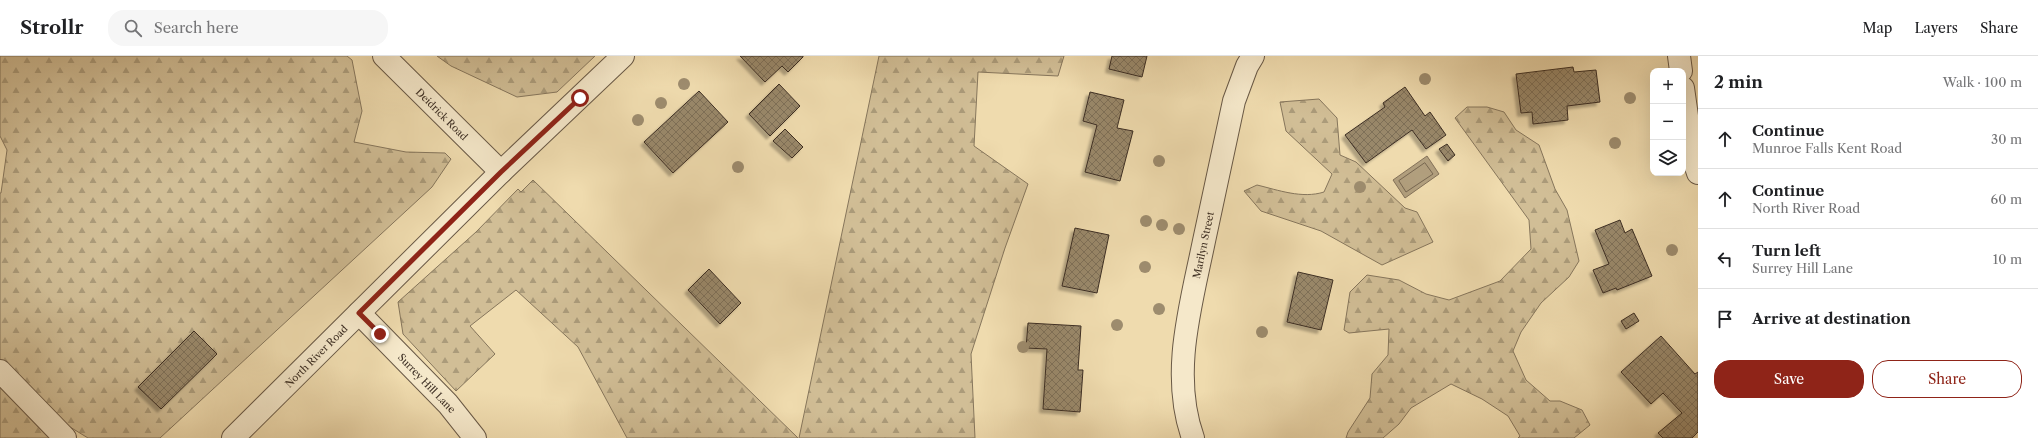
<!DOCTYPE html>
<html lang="en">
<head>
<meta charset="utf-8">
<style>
	:root { --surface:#fff; --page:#f6f6f6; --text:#202124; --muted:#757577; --line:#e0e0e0; --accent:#8f2418 }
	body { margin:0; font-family:"Libre Caslon Text",serif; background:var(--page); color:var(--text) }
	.controls { position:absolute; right:12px; top:12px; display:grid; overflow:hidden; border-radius:8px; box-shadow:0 4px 16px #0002 }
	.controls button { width:36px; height:36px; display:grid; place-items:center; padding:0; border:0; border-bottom:1px solid var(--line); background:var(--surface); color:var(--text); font:20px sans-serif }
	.stop { position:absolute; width:12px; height:12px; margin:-9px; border:3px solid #8f2418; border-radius:50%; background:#fff }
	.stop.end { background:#8f2418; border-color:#fff; box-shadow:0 1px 4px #0008 }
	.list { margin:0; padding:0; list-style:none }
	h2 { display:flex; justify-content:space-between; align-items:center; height:52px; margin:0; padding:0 16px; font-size:17px }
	h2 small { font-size:13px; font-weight:400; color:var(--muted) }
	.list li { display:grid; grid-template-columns:26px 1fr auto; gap:12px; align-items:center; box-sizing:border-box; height:60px; padding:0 16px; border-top:1px solid var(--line) }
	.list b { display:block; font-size:15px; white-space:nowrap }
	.list p { margin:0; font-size:13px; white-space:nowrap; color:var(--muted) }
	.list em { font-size:13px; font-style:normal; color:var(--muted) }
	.actions { display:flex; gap:8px; padding:12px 16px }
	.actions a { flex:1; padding:9px 0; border:1px solid var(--accent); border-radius:16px; text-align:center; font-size:14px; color:var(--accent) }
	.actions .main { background:var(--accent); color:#fff }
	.icon { flex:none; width:22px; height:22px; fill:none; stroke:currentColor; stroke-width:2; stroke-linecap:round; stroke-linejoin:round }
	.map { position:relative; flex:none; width:1698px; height:382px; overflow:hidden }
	header { display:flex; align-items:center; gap:24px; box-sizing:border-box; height:56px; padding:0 20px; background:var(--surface); border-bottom:1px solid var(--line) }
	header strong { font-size:19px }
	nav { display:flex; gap:22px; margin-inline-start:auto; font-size:14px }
	.search { width:280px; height:36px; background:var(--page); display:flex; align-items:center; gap:10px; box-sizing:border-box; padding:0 14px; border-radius:16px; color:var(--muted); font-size:15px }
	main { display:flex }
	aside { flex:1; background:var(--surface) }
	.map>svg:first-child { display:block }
	.forest { fill:url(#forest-firs); stroke:#86765c }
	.water { fill:#b2a07f; stroke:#83725a }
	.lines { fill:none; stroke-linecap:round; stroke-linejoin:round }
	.shore { stroke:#776751; stroke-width:1 }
	.building { fill:url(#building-cross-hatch); stroke:#3c2e23; filter:url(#shadow) }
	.minor-casing { stroke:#695946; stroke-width:24 }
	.tertiary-casing { stroke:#695946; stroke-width:24 }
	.minor { stroke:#f5e8ca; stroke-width:22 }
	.tertiary { stroke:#f5e8ca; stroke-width:22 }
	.tree { fill:#9d8c6e }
	.route { stroke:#8f2418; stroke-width:5 }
	.labels { text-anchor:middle; stroke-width:3; stroke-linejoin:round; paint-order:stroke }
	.street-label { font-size:10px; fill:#3c2e23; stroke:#f5e8ca }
</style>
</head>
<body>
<header>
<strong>Strollr</strong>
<div class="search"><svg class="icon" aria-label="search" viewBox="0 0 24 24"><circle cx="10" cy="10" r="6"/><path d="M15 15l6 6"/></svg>Search here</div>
<nav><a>Map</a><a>Layers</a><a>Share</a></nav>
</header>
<main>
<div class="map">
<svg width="1698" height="382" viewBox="0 0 1698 382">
	<defs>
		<pattern id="forest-firs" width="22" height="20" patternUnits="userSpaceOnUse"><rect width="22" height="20" fill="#d1be96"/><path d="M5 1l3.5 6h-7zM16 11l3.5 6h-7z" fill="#ab9b7a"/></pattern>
		<pattern id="building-cross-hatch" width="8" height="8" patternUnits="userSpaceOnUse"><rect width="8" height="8" fill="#99886b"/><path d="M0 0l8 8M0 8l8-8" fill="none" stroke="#7e7058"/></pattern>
		<filter id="shadow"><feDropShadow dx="-3.5" dy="3.5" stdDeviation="1" flood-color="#0004"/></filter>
	</defs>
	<rect width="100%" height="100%" fill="#efdbae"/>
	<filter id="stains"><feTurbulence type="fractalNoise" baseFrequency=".005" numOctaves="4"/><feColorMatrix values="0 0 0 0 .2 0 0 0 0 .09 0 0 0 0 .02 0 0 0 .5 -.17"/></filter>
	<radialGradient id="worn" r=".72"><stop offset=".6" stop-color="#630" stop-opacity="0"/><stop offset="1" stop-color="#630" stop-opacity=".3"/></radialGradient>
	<g class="forest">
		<path d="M0,0H347L352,4L362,55L354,86L406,96L445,97L451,103L432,131L160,382H88L70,371L65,382H0V137H1L7,94L0,80Z"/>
		<path d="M437,0H595L557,36L517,41L451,10Z"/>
		<path d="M879,0H1064L1058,20L978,16L974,90L1028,128L1005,192L971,298L975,382H799Z"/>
		<path d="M1319,43L1337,62L1340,99L1356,106L1405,152L1417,156L1433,186L1382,209L1321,175L1261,155L1244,135L1257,129C1278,134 1302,143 1324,136L1332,118L1286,75L1280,46Z"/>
		<path d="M1467,51H1487L1504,56L1516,74L1539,89L1555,133L1567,154L1579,205L1569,221L1541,247L1521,276L1513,295L1526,324L1550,345H1560L1582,354L1590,369L1574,382H1518L1520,380L1508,360L1482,343L1451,328L1411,352L1399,368L1383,382H1346L1348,376L1370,342L1372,318L1388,299L1389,273L1349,277L1344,274L1350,236L1367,219L1399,224L1426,238L1449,244L1500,225L1531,193L1529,164L1455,62Z"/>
		<path d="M533,124L798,382H627L578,291L516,234L470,270L495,298L456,335L403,278L398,246L476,176L518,133L521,136Z"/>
	</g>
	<path class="water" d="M1427,100L1439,118L1405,142L1393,124Z"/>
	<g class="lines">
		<path class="shore" d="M1425,107L1433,118L1406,136L1399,125Z"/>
	</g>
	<g class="building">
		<path d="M740,0H803V1L788,16L782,10L765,26Z"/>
		<path d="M1112,0H1147L1142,21L1109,13Z"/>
		<path d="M1573,11L1574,16L1596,14L1600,46L1567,50L1568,64L1533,68L1532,56L1521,57L1516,18Z"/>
		<path d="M779,28L800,50L770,80L749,58Z"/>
		<path d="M1405,31L1425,60L1430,56L1446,79L1426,93L1412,74L1366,107L1345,79L1385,51L1383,47Z"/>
		<path d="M699,35L728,66L673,117L644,86Z"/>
		<path d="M1090,36L1124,44L1117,72L1133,75L1120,125L1085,116L1097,69L1083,65Z"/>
		<path d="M785,73L803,91L792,102L773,85Z"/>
		<path d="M1447,88L1455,99L1448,105L1439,93Z"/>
		<path d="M1620,164L1625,177L1632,173L1652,220L1617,234L1616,232L1603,237L1593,214L1609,208L1595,174Z"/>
		<path d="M1075,172L1109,179L1097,237L1062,230Z"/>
		<path d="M709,213L741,247L720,268L688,234Z"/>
		<path d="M1298,216L1333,224L1321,274L1287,266Z"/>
		<path d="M1634,257L1639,265L1626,273L1621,265Z"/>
		<path d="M1028,267L1081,270L1078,314H1083L1080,356L1043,353L1047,293L1026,292Z"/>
		<path d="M194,275L217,298L161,353L138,331Z"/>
		<path d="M1661,280L1695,318L1698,316V376L1692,382H1663L1658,377L1682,357L1663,337L1651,348L1621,316Z"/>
	</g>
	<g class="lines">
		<g class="minor-casing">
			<g id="minor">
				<path d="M384,0L501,116"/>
				<path d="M1679,0L1681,15"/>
				<path d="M1683,32L1693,102L1698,117"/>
				<path d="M359,257L448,348L475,382"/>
				<path d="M0,315L65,382"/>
				<path d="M1193,382C1170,318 1191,249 1204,185C1214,138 1224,91 1234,45L1247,10L1253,0"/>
			</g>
		</g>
		<g class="tertiary-casing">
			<path id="tertiary" d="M233,382L501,116L623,0"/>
		</g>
		<use href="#minor" class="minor"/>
		<use href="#tertiary" class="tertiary"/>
	</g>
	<g class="tree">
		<circle cx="1425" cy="23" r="6"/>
		<circle cx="684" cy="28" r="6"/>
		<circle cx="1630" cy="42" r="6"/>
		<circle cx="661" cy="47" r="6"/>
		<circle cx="638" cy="64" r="6"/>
		<circle cx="1615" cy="87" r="6"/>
		<circle cx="1159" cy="105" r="6"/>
		<circle cx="738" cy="111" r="6"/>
		<circle cx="1360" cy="131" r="6"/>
		<circle cx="1146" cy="165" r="6"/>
		<circle cx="1162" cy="169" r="6"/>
		<circle cx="1179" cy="173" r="6"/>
		<circle cx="1672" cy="194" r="6"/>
		<circle cx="1145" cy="211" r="6"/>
		<circle cx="1159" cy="253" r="6"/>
		<circle cx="1117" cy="269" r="6"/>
		<circle cx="1262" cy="276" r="6"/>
		<circle cx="1023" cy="291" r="6"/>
	</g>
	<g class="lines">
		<path class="route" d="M380,278L359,257L501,116L580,42"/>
	</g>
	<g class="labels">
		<g class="street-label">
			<text transform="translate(442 58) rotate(45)" y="4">Deidrick Road</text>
			<text transform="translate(1203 189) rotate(-78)" y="4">Marilyn Street</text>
			<text transform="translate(316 300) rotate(-45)" y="4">North River Road</text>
			<text transform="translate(427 327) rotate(46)" y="4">Surrey Hill Lane</text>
		</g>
	</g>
	<rect width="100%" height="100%" filter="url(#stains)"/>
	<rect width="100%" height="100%" fill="url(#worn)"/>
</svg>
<div class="controls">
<button>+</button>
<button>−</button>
<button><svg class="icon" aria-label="layers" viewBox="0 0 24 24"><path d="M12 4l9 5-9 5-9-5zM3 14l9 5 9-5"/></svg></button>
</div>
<div class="stop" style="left:580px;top:42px"></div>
<div class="stop end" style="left:380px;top:278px"></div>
</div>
<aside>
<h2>2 min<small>Walk · 100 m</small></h2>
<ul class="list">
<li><svg class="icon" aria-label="ahead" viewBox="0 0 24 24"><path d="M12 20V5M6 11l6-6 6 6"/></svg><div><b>Continue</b><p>Munroe Falls Kent Road</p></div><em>30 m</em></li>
<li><svg class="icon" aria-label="ahead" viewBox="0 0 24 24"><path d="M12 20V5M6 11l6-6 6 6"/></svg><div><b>Continue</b><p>North River Road</p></div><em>60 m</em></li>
<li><svg class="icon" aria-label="left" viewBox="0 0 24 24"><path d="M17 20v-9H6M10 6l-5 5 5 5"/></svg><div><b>Turn left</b><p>Surrey Hill Lane</p></div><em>10 m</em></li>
<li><svg class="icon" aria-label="arrive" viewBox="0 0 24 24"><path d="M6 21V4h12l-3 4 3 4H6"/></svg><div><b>Arrive at destination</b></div></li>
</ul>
<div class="actions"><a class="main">Save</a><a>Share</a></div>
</aside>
</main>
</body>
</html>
